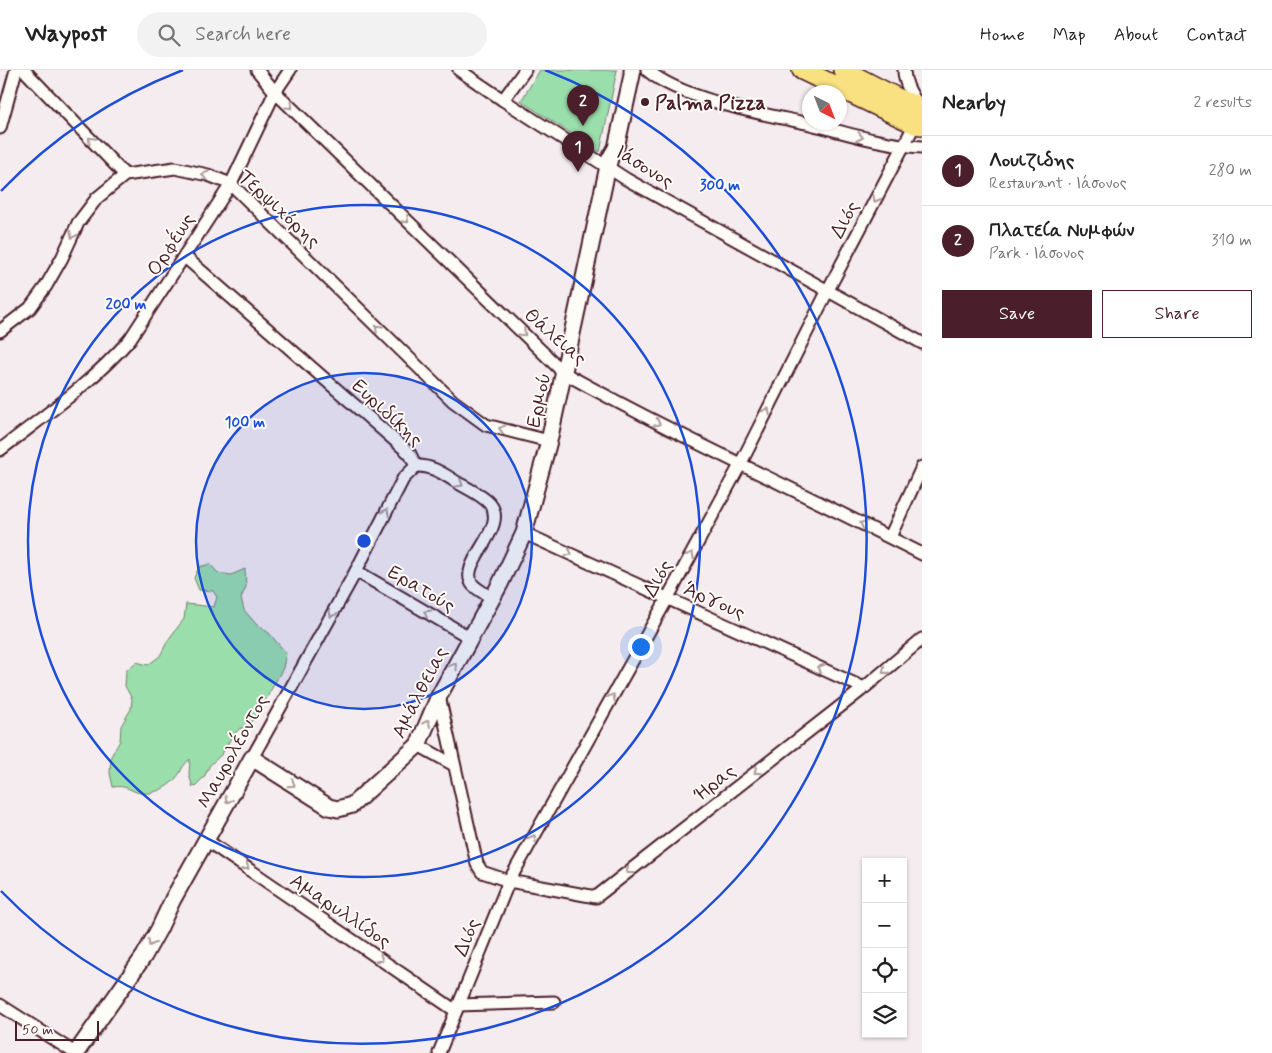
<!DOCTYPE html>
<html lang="en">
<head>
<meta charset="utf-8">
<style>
	:root { --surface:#fff; --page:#f2f2f2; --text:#222; --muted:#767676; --line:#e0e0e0; --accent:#4a1f2b }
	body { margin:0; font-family:Mynerve,sans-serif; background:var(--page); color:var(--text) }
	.controls { position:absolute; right:15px; bottom:15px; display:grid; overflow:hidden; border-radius:0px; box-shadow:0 1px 4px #0004 }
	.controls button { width:45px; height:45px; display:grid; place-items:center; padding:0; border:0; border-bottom:1px solid var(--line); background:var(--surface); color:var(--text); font:25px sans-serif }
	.compass { position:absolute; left:802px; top:15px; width:45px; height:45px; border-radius:50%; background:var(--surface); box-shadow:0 1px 4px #0004; rotate:138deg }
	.scale { position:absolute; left:15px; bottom:12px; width:84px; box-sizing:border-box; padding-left:5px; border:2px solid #4a1f2b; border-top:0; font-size:14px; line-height:18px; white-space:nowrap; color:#4a1f2b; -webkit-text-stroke:4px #fdfcf7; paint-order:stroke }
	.you { position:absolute; left:640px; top:576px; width:18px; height:18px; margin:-12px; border:4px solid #fff; border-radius:50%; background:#1a73e8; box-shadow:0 0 0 8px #1a73e833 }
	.badge { display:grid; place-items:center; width:32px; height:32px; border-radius:50%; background:var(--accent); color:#fff; font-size:16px; font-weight:700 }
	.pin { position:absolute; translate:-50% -41px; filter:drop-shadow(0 1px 2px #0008) }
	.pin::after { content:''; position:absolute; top:26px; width:18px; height:15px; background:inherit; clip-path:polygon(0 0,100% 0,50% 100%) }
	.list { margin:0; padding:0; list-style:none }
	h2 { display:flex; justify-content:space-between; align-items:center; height:65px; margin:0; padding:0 20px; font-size:21px }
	h2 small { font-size:16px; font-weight:400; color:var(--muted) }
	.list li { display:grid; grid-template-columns:32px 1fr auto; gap:15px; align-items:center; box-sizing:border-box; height:70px; padding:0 20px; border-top:1px solid var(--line) }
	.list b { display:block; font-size:19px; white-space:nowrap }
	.list p { margin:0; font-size:16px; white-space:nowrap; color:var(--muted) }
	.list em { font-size:16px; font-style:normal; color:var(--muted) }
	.actions { display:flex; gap:10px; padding:15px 20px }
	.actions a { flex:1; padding:11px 0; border:1px solid var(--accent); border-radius:0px; text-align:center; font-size:18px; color:var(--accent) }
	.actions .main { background:var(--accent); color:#fff }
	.icon { flex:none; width:28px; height:28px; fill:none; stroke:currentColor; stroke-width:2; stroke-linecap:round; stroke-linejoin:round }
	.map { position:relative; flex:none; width:922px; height:983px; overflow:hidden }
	header { display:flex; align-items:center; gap:30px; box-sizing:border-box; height:70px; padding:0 25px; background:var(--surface); border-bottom:1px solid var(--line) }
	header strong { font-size:24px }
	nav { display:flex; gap:28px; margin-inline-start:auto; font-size:18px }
	.search { width:350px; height:45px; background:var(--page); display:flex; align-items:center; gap:12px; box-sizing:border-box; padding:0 18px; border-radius:28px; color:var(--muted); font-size:19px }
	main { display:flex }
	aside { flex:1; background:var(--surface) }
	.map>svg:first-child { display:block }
	.green { fill:#99deab; stroke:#727e6b }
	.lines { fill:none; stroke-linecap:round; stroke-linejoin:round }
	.minor-casing { stroke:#4a1f2b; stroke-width:15 }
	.tertiary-casing { stroke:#4a1f2b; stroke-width:19 }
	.primary-casing { stroke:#4a1f2b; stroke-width:22 }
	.minor { stroke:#fdfcf7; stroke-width:11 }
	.tertiary { stroke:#fdfcf7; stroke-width:15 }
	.primary { stroke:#f9e181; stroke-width:19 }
	.oneway { stroke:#ac999b }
	.ring { fill:none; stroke:#1d4ed8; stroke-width:2.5 }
	.poi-dot { fill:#4a1f2b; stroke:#fdfcf7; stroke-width:2 }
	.labels { text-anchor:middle; stroke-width:4; stroke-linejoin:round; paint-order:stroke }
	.poi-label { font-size:20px; font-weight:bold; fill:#4a1f2b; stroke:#fdfcf7; text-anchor:start }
	.street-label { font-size:20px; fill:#4a1f2b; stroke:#fdfcf7 }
	.centre { fill:#1d4ed8; stroke:#fdfcf7; stroke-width:2.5 }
	.ring-label { font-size:15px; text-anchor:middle; font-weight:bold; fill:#1d4ed8; stroke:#fdfcf7; stroke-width:4; stroke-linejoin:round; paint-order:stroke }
</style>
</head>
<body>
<header>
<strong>Waypost</strong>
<div class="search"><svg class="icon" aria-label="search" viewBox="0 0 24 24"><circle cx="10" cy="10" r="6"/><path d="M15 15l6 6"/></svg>Search here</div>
<nav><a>Home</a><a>Map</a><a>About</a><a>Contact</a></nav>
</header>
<main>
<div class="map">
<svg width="922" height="983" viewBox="0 0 922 983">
	<rect width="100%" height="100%" fill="#f5ecef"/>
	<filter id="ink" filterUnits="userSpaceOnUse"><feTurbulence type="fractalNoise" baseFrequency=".02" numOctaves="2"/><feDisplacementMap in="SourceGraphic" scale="10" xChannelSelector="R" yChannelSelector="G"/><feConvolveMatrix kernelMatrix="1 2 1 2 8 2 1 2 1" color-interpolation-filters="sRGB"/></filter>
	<g filter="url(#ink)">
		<g class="green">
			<path d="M540,0H617L600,82L521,31Z"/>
			<path d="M210,494L218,503L231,505L245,499L246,517L241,528L244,540L256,554L269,563L286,583L283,598L261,638L249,655L239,659L231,668L222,684L210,695L204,707L193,718L189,704L190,689C180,698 183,700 176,708C168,718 152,725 140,723C128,720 127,715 113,717L110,703L111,686L120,671L121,656L131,639L132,629L125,616L126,601L136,592L148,595L160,586L168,570L184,549L186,534L214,537L217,527L213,521L199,520L194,508L199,497Z"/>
		</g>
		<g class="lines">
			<g class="minor-casing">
				<g id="minor">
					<path d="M24,0L125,105"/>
					<path d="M257,0L275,22L564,303C681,368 803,423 922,484"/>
					<path d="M459,0L503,30L626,109L922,273"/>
					<path d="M647,0C682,30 764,44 810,54C847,63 884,75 922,77"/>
					<path d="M904,0C904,14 912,25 919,37"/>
					<path d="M503,30L525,0"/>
					<path d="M0,58L16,0"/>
					<path d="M185,187L399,374L410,384L416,396"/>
					<path d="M0,261L30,238L46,216L62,188L78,153L97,128L125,105L175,98L208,105L231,114L453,331L486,355L549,371"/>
					<path d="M0,380C45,345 92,313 130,269L231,114L275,22L290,0"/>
					<path d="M416,396C432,395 445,405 458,413C469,419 482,425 490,434C510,458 456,494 473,515C478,520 486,524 492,528"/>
					<path d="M524,463L864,618"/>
					<path d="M890,467L922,397"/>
					<path d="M356,501L469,567"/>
					<path d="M439,626L477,794L482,802L509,811L596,827L864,618L922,569"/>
					<path d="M418,675L454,695"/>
					<path d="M252,688L356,501L403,409L416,396"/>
					<path d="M206,770L456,941"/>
					<path d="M0,935L75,983"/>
					<path d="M458,935L554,932"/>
					<path d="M439,983L509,811L667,529L740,395L828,220L915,54"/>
				</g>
			</g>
			<g class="tertiary-casing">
				<path id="tertiary" d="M76,983L144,886L159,859L173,829L252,688L329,737L338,739L352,735L418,675L439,626L500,514L524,463L549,371L608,96L610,88L616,78L632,5V0"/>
			</g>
			<g class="primary-casing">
				<g id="primary">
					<path d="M802,0L915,54L922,55"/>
					<path d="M843,0L903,31L922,37"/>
				</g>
			</g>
			<use href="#minor" class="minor"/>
			<use href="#tertiary" class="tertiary"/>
			<use href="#primary" class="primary"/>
		</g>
		<defs><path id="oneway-chevron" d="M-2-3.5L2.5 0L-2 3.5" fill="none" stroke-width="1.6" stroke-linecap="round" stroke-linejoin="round" transform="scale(1.25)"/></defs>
		<g class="oneway">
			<use href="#oneway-chevron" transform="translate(290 36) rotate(44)"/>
			<use href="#oneway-chevron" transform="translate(860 67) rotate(12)"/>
			<use href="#oneway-chevron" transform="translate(91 70) rotate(-134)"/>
			<use href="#oneway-chevron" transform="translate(205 105) rotate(-164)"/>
			<use href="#oneway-chevron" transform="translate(876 129) rotate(118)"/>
			<use href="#oneway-chevron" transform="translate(406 150) rotate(44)"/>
			<use href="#oneway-chevron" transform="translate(73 165) rotate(115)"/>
			<use href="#oneway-chevron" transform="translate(378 258) rotate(-136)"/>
			<use href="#oneway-chevron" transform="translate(523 263) rotate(44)"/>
			<use href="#oneway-chevron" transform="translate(767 341) rotate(-63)"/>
			<use href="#oneway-chevron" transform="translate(657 353) rotate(27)"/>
			<use href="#oneway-chevron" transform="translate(502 359) rotate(-165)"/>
			<use href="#oneway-chevron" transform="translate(460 414) rotate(30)"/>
			<use href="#oneway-chevron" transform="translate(386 442) rotate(-63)"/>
			<use href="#oneway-chevron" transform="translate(863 454) rotate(-154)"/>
			<use href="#oneway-chevron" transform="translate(569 483) rotate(25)"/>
			<use href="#oneway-chevron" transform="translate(691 485) rotate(-62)"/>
			<use href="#oneway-chevron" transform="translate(427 543) rotate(-150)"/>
			<use href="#oneway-chevron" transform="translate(332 544) rotate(119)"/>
			<use href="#oneway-chevron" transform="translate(454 596) rotate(-62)"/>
			<use href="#oneway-chevron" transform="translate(820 598) rotate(-156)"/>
			<use href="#oneway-chevron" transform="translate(885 601) rotate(140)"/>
			<use href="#oneway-chevron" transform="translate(612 627) rotate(-61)"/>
			<use href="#oneway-chevron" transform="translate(427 653) rotate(-67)"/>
			<use href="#oneway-chevron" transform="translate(757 701) rotate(142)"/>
			<use href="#oneway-chevron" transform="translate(292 714) rotate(33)"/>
			<use href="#oneway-chevron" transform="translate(228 730) rotate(119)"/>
			<use href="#oneway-chevron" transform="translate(533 768) rotate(-61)"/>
			<use href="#oneway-chevron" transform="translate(246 797) rotate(34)"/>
			<use href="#oneway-chevron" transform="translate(629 801) rotate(142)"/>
			<use href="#oneway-chevron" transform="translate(151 873) rotate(119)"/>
			<use href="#oneway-chevron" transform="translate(380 889) rotate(34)"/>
		</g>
	</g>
	<circle cx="364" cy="471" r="168" fill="#1d4ed8" fill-opacity=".12"/>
	<g class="ring">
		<circle cx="364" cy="471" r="168"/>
		<circle cx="364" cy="471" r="336"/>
		<path d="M1 121A504 504 0 0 1 183 0M545 0A504 504 0 1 1 1 821"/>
	</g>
	<circle class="poi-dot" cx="645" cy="32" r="5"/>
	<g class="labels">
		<g class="poi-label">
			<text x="655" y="39">Palma Pizza</text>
		</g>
		<g class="street-label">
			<text transform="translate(645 96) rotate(31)" y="7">Ιάσονος</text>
			<text transform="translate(280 138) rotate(43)" y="7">Τερψιχόρης</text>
			<text transform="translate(844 149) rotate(-62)" y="7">Διός</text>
			<text transform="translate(170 174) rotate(-57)" y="7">Ορφέως</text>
			<text transform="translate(556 266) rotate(41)" y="7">Θάλειας</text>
			<text transform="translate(538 330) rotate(-78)" y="7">Ερμού</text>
			<text transform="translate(388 342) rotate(43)" y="7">Ευριδίκης</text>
			<text transform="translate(657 508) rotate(-61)" y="7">Διός</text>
			<text transform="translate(422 518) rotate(30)" y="7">Ερατούς</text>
			<text transform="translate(715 530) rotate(24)" y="7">Άργους</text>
			<text transform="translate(419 622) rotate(-63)" y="7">Αμάλθειας</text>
			<text transform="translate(232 681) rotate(-61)" y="7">Μαυρολέοντος</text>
			<text transform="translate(714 712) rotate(-38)" y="7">Ήρας</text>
			<text transform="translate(341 840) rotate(34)" y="7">Αμαρυλλίδος</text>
			<text transform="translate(466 867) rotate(-68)" y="7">Διός</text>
		</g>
	</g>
	<circle cx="364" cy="471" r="8" class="centre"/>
	<g class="ring-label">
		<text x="720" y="120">300 m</text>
		<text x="126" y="239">200 m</text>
		<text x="245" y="357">100 m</text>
	</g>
</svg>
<div class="controls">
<button>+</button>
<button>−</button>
<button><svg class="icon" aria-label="locate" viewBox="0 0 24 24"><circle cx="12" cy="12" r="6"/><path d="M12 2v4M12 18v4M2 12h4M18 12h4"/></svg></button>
<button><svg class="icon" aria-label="layers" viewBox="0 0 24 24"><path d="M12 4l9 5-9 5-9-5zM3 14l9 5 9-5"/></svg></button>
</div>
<svg class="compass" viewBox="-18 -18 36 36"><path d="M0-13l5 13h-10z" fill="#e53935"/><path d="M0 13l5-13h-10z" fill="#767676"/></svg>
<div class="scale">50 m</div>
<div class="you"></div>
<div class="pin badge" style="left:578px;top:102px">1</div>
<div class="pin badge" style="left:583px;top:56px">2</div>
</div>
<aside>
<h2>Nearby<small>2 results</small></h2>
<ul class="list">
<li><span class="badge">1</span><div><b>Λουιζιδης</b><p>Restaurant · Ιάσονος</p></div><em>280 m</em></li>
<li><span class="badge">2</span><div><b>Πλατεία Νυμφών</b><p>Park · Ιάσονος</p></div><em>310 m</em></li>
</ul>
<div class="actions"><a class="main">Save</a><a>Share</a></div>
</aside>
</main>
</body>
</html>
